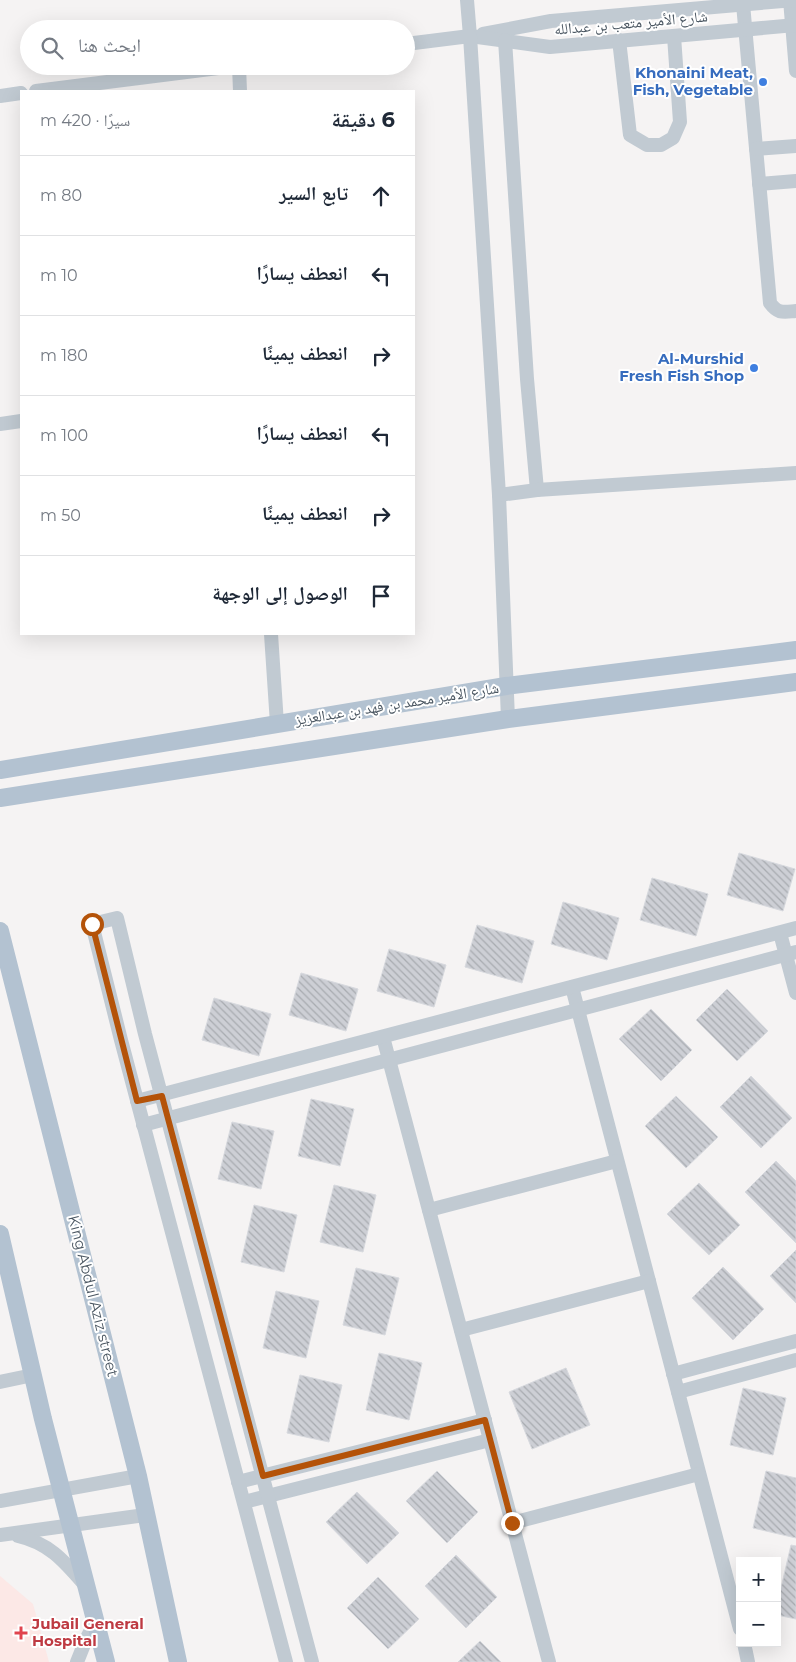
<!DOCTYPE html>
<html lang="ar">
<head>
<meta charset="utf-8">
<style>
	:root { --surface:#fff; --page:#f6f6f7; --text:#1f2937; --muted:#747a83; --line:#e0e1e3 }
	body { margin:0; font-family:Montserrat,"Noto Naskh Arabic",sans-serif; background:var(--page); color:var(--text); direction:rtl }
	.controls { position:absolute; right:15px; bottom:15px; display:grid; overflow:hidden; border-radius:0px; box-shadow:0 5px 20px #0002 }
	.controls button { width:45px; height:45px; display:grid; place-items:center; padding:0; border:0; border-bottom:1px solid var(--line); background:var(--surface); color:var(--text); font:25px sans-serif }
	.stop { position:absolute; width:15px; height:15px; margin:-11px; border:4px solid #b45309; border-radius:50%; background:#fff }
	.stop.end { background:#b45309; border-color:#fff; box-shadow:0 1px 5px #0008 }
	.list { margin:0; padding:0; list-style:none }
	h2 { display:flex; justify-content:space-between; align-items:center; height:65px; margin:0; padding:0 20px; font-size:21px }
	h2 small { font-size:16px; font-weight:400; color:var(--muted) }
	.list li { display:grid; grid-template-columns:32px 1fr auto; gap:15px; align-items:center; box-sizing:border-box; height:80px; padding:0 20px; border-top:1px solid var(--line) }
	.list b { display:block; font-size:19px; white-space:nowrap }
	.list em { font-size:16px; font-style:normal; color:var(--muted) }
	.icon { flex:none; width:28px; height:28px; fill:none; stroke:currentColor; stroke-width:2; stroke-linecap:round; stroke-linejoin:round }
	.map { position:relative; flex:none; width:796px; height:1662px; overflow:hidden; direction:ltr }
	.search { position:absolute; background:var(--surface); box-shadow:0 5px 20px #0002; left:20px; top:20px; width:395px; height:55px; display:flex; align-items:center; gap:12px; box-sizing:border-box; padding:0 18px; border-radius:28px; color:var(--muted); font-size:19px }
	.panel { position:absolute; background:var(--surface); box-shadow:0 5px 20px #0002; left:20px; top:90px; width:395px; height:545px; border-radius:0px; direction:rtl }
	.map>svg:first-child { display:block }
	.medical { fill:#fce8e6 }
	.building { fill:url(#building-back-hatch); stroke:#d7d9de }
	.lines { fill:none; stroke-linecap:round; stroke-linejoin:round }
	.minor { stroke:#c1cad2; stroke-width:14 }
	.major { stroke:#b3c2d1; stroke-width:18 }
	.route { stroke:#b45309; stroke-width:6 }
	.shop-dot { fill:#3f7fe0; stroke:#fff; stroke-width:2 }
	.health-dot { fill:#e0444e; stroke:#fff; stroke-width:2 }
	.labels { text-anchor:middle; stroke-width:4; stroke-linejoin:round; paint-order:stroke }
	.street-label { font-size:15px; fill:#4a5661; stroke:#fff }
	.shop-label { font-size:15px; font-weight:bold; fill:#366cbe; stroke:#fff; text-anchor:end }
	.health-label { font-size:15px; font-weight:bold; fill:#be3a42; stroke:#fff; text-anchor:start }
</style>
</head>
<body>
<div class="map">
<svg width="796" height="1662" viewBox="0 0 796 1662">
	<defs>
		<pattern id="building-back-hatch" width="6" height="6" patternUnits="userSpaceOnUse" patternTransform="scale(1.25)"><rect width="6" height="6" fill="#cdcfd5"/><path d="M-1 5l2 2M0 0l6 6M5-1l2 2" fill="none" stroke="#a8abb0"/></pattern>
	</defs>
	<rect width="100%" height="100%" fill="#f5f3f3"/>
	<path class="medical" d="M0,1576L33,1604L49,1662H0Z"/>
	<g class="building">
		<path d="M739,853L795,869L783,911L727,895Z"/>
		<path d="M652,878L708,894L696,936L640,920Z"/>
		<path d="M563,902L619,918L607,960L551,944Z"/>
		<path d="M477,925L534,941L522,983L465,967Z"/>
		<path d="M389,949L446,965L434,1007L377,991Z"/>
		<path d="M301,973L358,989L346,1031L289,1015Z"/>
		<path d="M727,989L768,1031L737,1061L696,1020Z"/>
		<path d="M214,998L271,1014L259,1056L202,1040Z"/>
		<path d="M651,1009L692,1050L661,1081L619,1039Z"/>
		<path d="M751,1076L792,1118L761,1148L720,1107Z"/>
		<path d="M676,1096L718,1137L686,1168L645,1126Z"/>
		<path d="M311,1099L354,1109L340,1166L298,1156Z"/>
		<path d="M232,1122L274,1131L261,1189L218,1179Z"/>
		<path d="M776,1161L796,1181V1243L745,1192Z"/>
		<path d="M699,1183L740,1225L709,1255L667,1214Z"/>
		<path d="M334,1185L376,1195L363,1252L320,1242Z"/>
		<path d="M254,1205L297,1215L284,1272L241,1262Z"/>
		<path d="M796,1250V1303L770,1276Z"/>
		<path d="M723,1267L764,1309L733,1340L692,1298Z"/>
		<path d="M356,1268L399,1278L385,1335L343,1325Z"/>
		<path d="M276,1291L319,1301L306,1358L263,1348Z"/>
		<path d="M379,1353L422,1363L409,1420L366,1410Z"/>
		<path d="M566,1368L590,1425L532,1449L509,1392Z"/>
		<path d="M300,1375L342,1385L329,1442L287,1433Z"/>
		<path d="M743,1388L786,1398L773,1455L730,1445Z"/>
		<path d="M437,1471L478,1512L447,1543L406,1501Z"/>
		<path d="M766,1471L796,1478V1538L753,1528Z"/>
		<path d="M357,1492L399,1533L367,1564L326,1522Z"/>
		<path d="M791,1545L796,1546V1619L777,1615V1605Z"/>
		<path d="M456,1555L497,1597L466,1628L425,1586Z"/>
		<path d="M378,1577L419,1619L388,1649L347,1608Z"/>
		<path d="M480,1641L501,1662H458Z"/>
	</g>
	<g class="lines">
		<g class="minor">
			<path d="M467,0L470,36"/>
			<path d="M790,0L796,71"/>
			<path d="M743,4L770,303C778,314 783,312 796,311"/>
			<path d="M483,34L551,21L795,0"/>
			<path d="M470,36L550,47L796,25"/>
			<path d="M505,40L527,379L537,490"/>
			<path d="M619,40L630,135L647,145H661L673,138L680,122L674,36"/>
			<path d="M406,44L470,36L499,495L508,719"/>
			<path d="M239,66L240,91"/>
			<path d="M36,91L234,66"/>
			<path d="M0,96L21,93"/>
			<path d="M756,149L796,146"/>
			<path d="M759,184L796,181"/>
			<path d="M0,424L21,421"/>
			<path d="M499,495L537,490L796,473"/>
			<path d="M271,634L277,724"/>
			<path d="M780,933L796,993"/>
			<path d="M572,987L740,1629"/>
			<path d="M383,1037L549,1662"/>
			<path d="M137,1101L796,928"/>
			<path d="M143,1125L796,952"/>
			<path d="M429,1210L617,1161"/>
			<path d="M461,1330L649,1281"/>
			<path d="M673,1374L796,1341"/>
			<path d="M0,1382L33,1375"/>
			<path d="M678,1392L796,1360"/>
			<path d="M238,1482L485,1420"/>
			<path d="M0,1501L138,1476"/>
			<path d="M244,1502L490,1440"/>
			<path d="M512,1523L699,1474"/>
			<path d="M0,1535L145,1515"/>
			<path d="M18,1536C49,1543 64,1561 84,1584"/>
			<path d="M744,1643L748,1662"/>
			<path d="M77,1662L85,1642L95,1622"/>
			<path d="M286,1662L121,1040L92,924L117,918L145,1034L312,1662"/>
		</g>
		<g class="major">
			<path d="M0,770L506,686L796,650"/>
			<path d="M0,798L508,719L796,682"/>
			<path d="M0,931L138,1476L178,1662"/>
			<path d="M0,1234L43,1419L106,1662"/>
		</g>
	</g>
	<g class="lines">
		<path class="route" d="M92,924L137,1101L162,1096L263,1476L485,1420L512,1523"/>
	</g>
	<g class="shop-dot">
		<circle cx="763" cy="82" r="5"/>
		<circle cx="754" cy="368" r="5"/>
	</g>
	<path class="health-dot" d="M18.5 1625.5h5v5h5v5h-5v5h-5v-5h-5v-5h5z"/>
	<g class="labels">
		<g class="street-label">
			<text transform="translate(631 23) rotate(-5)" y="5">شارع الأمير متعب بن عبدالله</text>
			<text transform="translate(397 704) rotate(-9)" y="5">شارع الأمير محمد بن فهد بن عبدالعزيز</text>
			<text transform="translate(93 1296) rotate(76)" y="5">King Abdul Aziz street</text>
		</g>
		<g class="shop-label">
			<text x="753" y="78">Khonaini Meat,<tspan x="753" dy="17">Fish, Vegetable</tspan></text>
			<text x="744" y="364">Al-Murshid<tspan x="744" dy="17">Fresh Fish Shop</tspan></text>
		</g>
		<g class="health-label">
			<text x="32" y="1629">Jubail General<tspan x="32" dy="17">Hospital</tspan></text>
		</g>
	</g>
</svg>
<div class="controls">
<button>+</button>
<button>−</button>
</div>
<div class="stop" style="left:92px;top:924px"></div>
<div class="stop end" style="left:512px;top:1523px"></div>
<div class="search"><svg class="icon" aria-label="search" viewBox="0 0 24 24"><circle cx="10" cy="10" r="6"/><path d="M15 15l6 6"/></svg>ابحث هنا</div>
<section class="panel">
<h2>6 دقيقة<small>سيرًا · 420 m</small></h2>
<ul class="list">
<li><svg class="icon" aria-label="ahead" viewBox="0 0 24 24"><path d="M12 20V5M6 11l6-6 6 6"/></svg><div><b>تابع السير</b></div><em>80 m</em></li>
<li><svg class="icon" aria-label="left" viewBox="0 0 24 24"><path d="M17 20v-9H6M10 6l-5 5 5 5"/></svg><div><b>انعطف يسارًا</b></div><em>10 m</em></li>
<li><svg class="icon" aria-label="right" viewBox="0 0 24 24"><path d="M7 20v-9h11M14 6l5 5-5 5"/></svg><div><b>انعطف يمينًا</b></div><em>180 m</em></li>
<li><svg class="icon" aria-label="left" viewBox="0 0 24 24"><path d="M17 20v-9H6M10 6l-5 5 5 5"/></svg><div><b>انعطف يسارًا</b></div><em>100 m</em></li>
<li><svg class="icon" aria-label="right" viewBox="0 0 24 24"><path d="M7 20v-9h11M14 6l5 5-5 5"/></svg><div><b>انعطف يمينًا</b></div><em>50 m</em></li>
<li><svg class="icon" aria-label="arrive" viewBox="0 0 24 24"><path d="M6 21V4h12l-3 4 3 4H6"/></svg><div><b>الوصول إلى الوجهة</b></div></li>
</ul>
</section>
</div>
</body>
</html>
